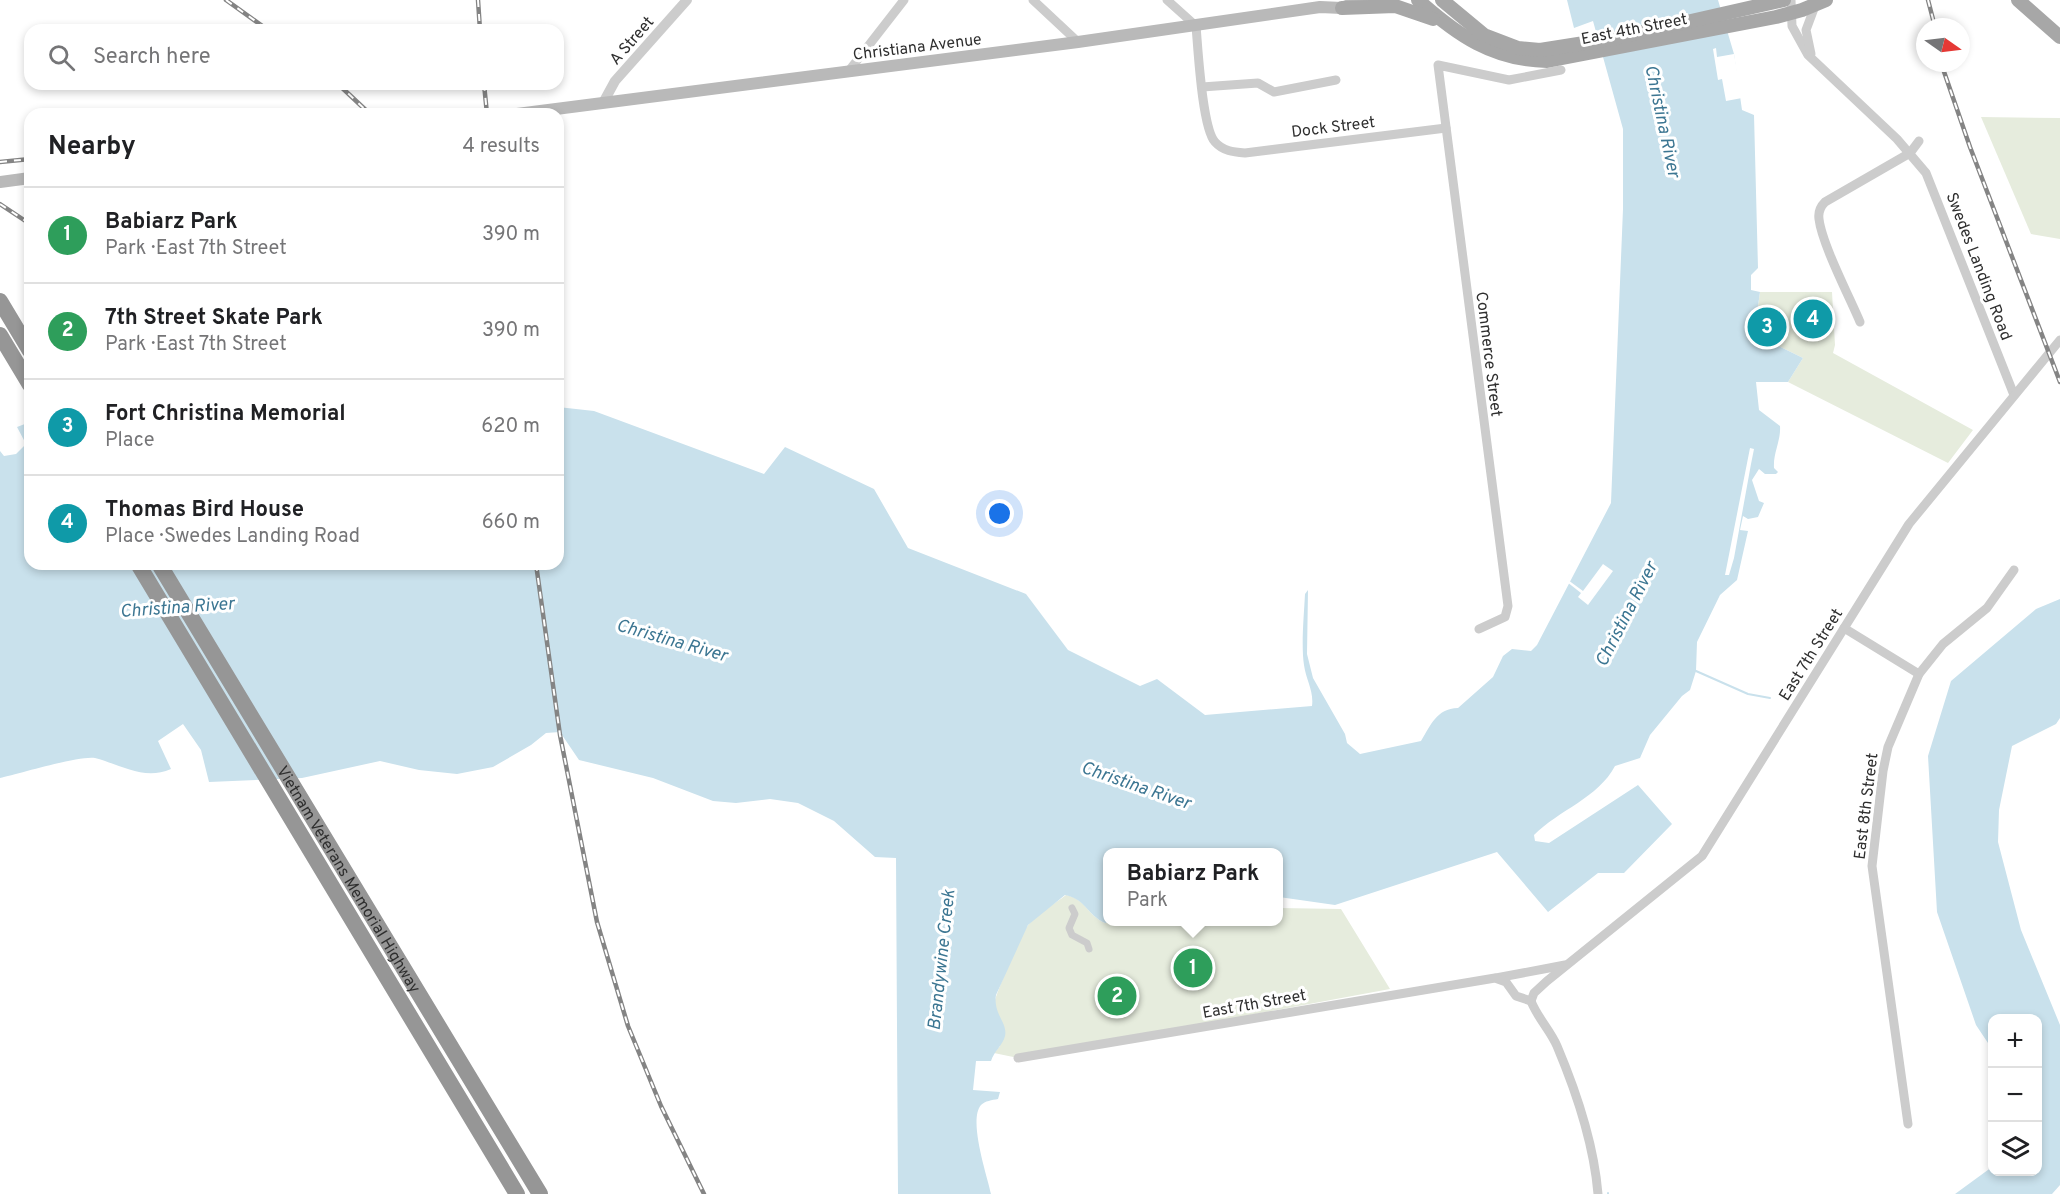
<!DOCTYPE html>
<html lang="en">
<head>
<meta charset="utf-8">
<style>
	:root { --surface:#fff; --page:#f6f6f6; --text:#202124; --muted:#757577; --line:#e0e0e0; --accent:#0b8043 }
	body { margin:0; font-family:Overpass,sans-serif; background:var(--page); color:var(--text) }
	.controls { position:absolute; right:18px; bottom:18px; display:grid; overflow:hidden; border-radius:12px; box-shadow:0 3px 9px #0003 }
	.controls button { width:54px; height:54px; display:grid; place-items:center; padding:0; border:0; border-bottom:2px solid var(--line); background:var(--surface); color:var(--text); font:30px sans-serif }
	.compass { position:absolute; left:1916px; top:18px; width:54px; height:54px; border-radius:50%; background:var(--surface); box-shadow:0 3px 9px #0003; rotate:104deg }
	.you { position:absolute; left:1000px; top:514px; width:21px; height:21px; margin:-15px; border:4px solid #fff; border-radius:50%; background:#1a73e8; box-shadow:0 0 0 9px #1a73e833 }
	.badge { display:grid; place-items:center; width:39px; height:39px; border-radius:50%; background:var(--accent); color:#fff; font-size:20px; font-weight:700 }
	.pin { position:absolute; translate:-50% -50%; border:3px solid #fff; box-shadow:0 2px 6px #0006 }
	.popup { position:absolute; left:1103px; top:848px; width:180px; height:78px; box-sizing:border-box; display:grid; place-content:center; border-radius:12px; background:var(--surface); filter:drop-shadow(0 2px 4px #0005); font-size:20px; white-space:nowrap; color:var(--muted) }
	.popup b { font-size:22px; color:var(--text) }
	.popup::after { content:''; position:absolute; left:50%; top:100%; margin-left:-12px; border:12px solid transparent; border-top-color:var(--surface) }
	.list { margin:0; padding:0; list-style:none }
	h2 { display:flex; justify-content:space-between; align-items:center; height:78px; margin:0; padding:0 24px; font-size:26px }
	h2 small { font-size:20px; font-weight:400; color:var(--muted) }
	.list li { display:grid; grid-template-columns:39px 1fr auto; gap:18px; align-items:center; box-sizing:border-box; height:96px; padding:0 24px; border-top:2px solid var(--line) }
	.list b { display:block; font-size:22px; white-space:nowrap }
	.list p { margin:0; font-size:20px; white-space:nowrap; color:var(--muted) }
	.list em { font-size:20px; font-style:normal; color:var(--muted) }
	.icon { flex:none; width:33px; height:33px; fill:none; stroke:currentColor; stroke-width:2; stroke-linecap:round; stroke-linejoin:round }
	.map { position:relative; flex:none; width:2060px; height:1194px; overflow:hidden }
	.search { position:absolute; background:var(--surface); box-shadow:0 3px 9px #0003; left:24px; top:24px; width:540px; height:66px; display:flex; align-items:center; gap:15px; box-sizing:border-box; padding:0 21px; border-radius:18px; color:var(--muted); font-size:22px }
	.panel { position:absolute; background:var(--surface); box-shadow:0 3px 9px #0003; left:24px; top:108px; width:540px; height:462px; border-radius:18px }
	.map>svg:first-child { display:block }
	.green { fill:#e6ecdd }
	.water { fill:#c9e1ec }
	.pier { fill:#fff }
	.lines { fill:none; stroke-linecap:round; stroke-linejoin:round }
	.stream { stroke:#c9e1ec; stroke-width:2 }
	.pedestrian { stroke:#ccc; stroke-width:7 }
	.minor { stroke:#ccc; stroke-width:9 }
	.tertiary { stroke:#ccc; stroke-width:10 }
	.secondary { stroke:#b9b9b9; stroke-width:12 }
	.primary { stroke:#a7a7a7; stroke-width:14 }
	.motorway { stroke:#969696; stroke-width:16 }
	.rail-casing { stroke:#848484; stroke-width:4.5 }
	.rail { stroke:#fff; stroke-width:2; stroke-dasharray:7; stroke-linecap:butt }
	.labels { text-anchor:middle; stroke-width:6; stroke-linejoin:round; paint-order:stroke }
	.street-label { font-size:16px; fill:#2f2f2f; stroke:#fff }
	.water-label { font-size:18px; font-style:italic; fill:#3c7692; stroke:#fff }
</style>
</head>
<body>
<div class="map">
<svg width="2060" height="1194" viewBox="0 0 2060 1194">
	<rect width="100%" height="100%" fill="#fff"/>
	<g class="green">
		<path d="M1981,117L2060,118V239L2031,234Z"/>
		<path d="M1760,292H1832L1835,345L1833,353L1973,430L1948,463L1788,382L1803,358L1754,334Z"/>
		<path d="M1066,895C1087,900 1087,915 1105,923L1278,922L1279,908L1341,909L1390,989L1018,1058L994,1053L1000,1046C999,1034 994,1015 994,1005C994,997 1023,930 1029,924C1039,913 1054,904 1066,895Z"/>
	</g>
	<g class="water">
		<path d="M1567,0H1718L1734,54L1742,110L1754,115L1758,268L1751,275V290L1760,292L1754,334L1803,358L1788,382H1756L1759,410L1780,426C1781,441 1773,453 1774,468L1778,472L1776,474H1765L1759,469L1752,480L1759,501L1764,503L1758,517L1748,519L1743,516L1740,530L1748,531L1737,580L1720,595L1697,642L1696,671L1690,690L1682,696L1650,735L1640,758L1615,766C1598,798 1559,810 1534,835L1535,841L1549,843L1638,785L1672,824L1624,873H1598L1548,912L1497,852L1335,905L1279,897L1278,852H1108V922H1111L1105,923C1087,915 1087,900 1065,895L1028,925L996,995C993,1014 1008,1023 1005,1036C1003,1045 994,1051 991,1061H976L973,1090L1000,1092L998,1099C992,1100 985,1101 981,1105C968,1120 987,1175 991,1194H898L896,858L875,857L834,821L798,803L770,799L736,803L713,801L653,778L579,760L560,732L546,733L531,745L493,767L457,774L419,770L380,761L302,778L209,782L201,750L183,724L158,741L171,769C144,781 122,765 95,758C81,755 18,774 0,778V451L4,456L16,454L26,444L17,427L30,422V564H558V407L594,411L764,474L785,447L874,489L908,548L1026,594L1068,650L1140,686L1157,679L1205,715L1312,706C1314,691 1306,680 1304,665C1301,646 1304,614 1305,594L1308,590L1307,654L1313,678L1345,734L1347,743L1360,754L1421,741C1431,725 1436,709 1458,708L1493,677L1503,656L1512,649L1531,651L1537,645L1611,503L1623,209V129L1593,21L1574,28Z"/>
		<path d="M2060,599V718L2056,724L2012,746L1999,810L1998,842L2021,930L2060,1025V1185L2052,1194H1955L1992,1167V1172H2038V1018H1992V1049L1976,1025L1937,912L1928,756L1951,681L2036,609Z"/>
	</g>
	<g class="pier">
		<path d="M1716,48L1717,57L1734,54L1742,98L1726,101L1722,79L1718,80L1713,49Z"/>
		<path d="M1750,448L1754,449L1751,464L1734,558L1729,575H1725Z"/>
		<path d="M1603,564L1613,571L1588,605L1578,597L1581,593L1567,582L1568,580L1583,591Z"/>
	</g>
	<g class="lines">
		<g class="stream">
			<path d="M1696,671L1748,694L1770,698"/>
			<path d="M1608,1193V1194"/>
		</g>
		<path class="pedestrian" d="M1072,908L1075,914L1069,928L1072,935L1087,943L1089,949"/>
		<g class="minor">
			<path d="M1033,0L1078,42"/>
			<path d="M1167,0L1196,26C1198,48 1202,128 1215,142C1223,151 1233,152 1245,153L1446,128"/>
			<path d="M1791,0L1792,26L1808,55L1897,139L1926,173L2014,395"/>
			<path d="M1811,54L1806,30L1815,6"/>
			<path d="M848,72L904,0"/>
			<path d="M1202,87L1258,83L1274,92L1336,80"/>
			<path d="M1860,322C1849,296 1822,244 1819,219C1818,212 1820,207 1825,202L1910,153L1919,141"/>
			<path d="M1844,628L1919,674"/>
			<path d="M1479,629L1505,617L1508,606L1438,65L1509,80L1561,70"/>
			<path d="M1496,978L1565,965"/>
			<path d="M1531,1001L1534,993L1547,981L1702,856L1909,524L2060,340"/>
			<path d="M1531,1001C1537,1017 1550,1030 1557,1046C1576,1091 1594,1145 1598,1194"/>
			<path d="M1018,1058L1495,978L1506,982L1516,996L1531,1001"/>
			<path d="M1908,1124L1872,866L1883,771L1888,747L1919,674L1943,644L1987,608L2014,570"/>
		</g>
		<path class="tertiary" d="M603,103L615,81L687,0"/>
		<g class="secondary">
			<path d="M517,114L1078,42L1320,7L1342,8L1361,0"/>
			<path d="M0,182L30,178"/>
		</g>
		<g class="primary">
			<path d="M1418,0C1457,35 1493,60 1547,61L1776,17L1802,10L1826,0"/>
			<path d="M1442,0L1484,35L1518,48L1540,50L1616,38L1784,0"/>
			<path d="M2018,0L2060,37"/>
			<path d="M1342,8L1395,6L1433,19"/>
		</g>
		<g class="motorway">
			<path d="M0,301L30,351"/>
			<path d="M0,335L30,385"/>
			<path d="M138,564L517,1194"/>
			<path id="s1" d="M159,564L540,1194"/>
		</g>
		<g class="rail-casing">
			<g id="rail">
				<path d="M226,0L268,30"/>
				<path d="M478,0L480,30"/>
				<path d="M1928,0L1935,27"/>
				<path d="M1941,63L1970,147L2060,382"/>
				<path d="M338,84L370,114"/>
				<path d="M484,84L487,114"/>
				<path d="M0,162L30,159"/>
				<path d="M0,204L30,224"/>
				<path d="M536,564L560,735L597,922L628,1026L661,1106L704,1194"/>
			</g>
		</g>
		<use href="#rail" class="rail"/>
	</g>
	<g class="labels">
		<g class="street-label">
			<text transform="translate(1634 28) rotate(-11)" y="6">East 4th Street</text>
			<text transform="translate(631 40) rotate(-49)" y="6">A Street</text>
			<text transform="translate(917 46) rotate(-7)" y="6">Christiana Avenue</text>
			<text transform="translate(1333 126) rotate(-7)" y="6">Dock Street</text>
			<text transform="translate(1980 266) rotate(69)" y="6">Swedes Landing Road</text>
			<text transform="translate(1490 354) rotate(83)" y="6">Commerce Street</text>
			<text transform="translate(1810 654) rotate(-58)" y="6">East 7th Street</text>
			<text transform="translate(1865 806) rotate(-83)" y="6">East 8th Street</text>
			<text dy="6" stroke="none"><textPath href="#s1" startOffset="368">Vietnam Veterans Memorial Highway</textPath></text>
			<text transform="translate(1254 1003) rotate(-10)" y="6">East 7th Street</text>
		</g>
		<g class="water-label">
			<text transform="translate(1663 121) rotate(78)" y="6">Christina River</text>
			<text transform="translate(177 607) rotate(-4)" y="6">Christina River</text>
			<text transform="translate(1626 614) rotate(-63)" y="6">Christina River</text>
			<text transform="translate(672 640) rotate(16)" y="6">Christina River</text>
			<text transform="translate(1136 785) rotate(19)" y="6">Christina River</text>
			<text transform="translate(941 960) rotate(-84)" y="6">Brandywine Creek</text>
		</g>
	</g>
</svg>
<div class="controls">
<button>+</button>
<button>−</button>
<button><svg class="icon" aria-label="layers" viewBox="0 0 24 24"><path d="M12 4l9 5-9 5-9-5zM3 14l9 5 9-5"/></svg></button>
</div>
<svg class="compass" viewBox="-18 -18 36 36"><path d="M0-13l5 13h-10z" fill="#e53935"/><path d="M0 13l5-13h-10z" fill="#757577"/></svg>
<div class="you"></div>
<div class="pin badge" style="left:1193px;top:968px;background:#2e9e5b">1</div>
<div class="popup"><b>Babiarz Park</b>Park</div>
<div class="pin badge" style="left:1117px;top:996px;background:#2e9e5b">2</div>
<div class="pin badge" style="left:1767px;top:327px;background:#0f9aa8">3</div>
<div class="pin badge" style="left:1813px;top:319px;background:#0f9aa8">4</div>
<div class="search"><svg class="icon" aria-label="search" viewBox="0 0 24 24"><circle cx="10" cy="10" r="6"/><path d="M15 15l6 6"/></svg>Search here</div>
<section class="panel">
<h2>Nearby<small>4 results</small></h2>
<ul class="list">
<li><span class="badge" style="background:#2e9e5b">1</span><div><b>Babiarz Park</b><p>Park · East 7th Street</p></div><em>390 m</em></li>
<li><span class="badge" style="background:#2e9e5b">2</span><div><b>7th Street Skate Park</b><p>Park · East 7th Street</p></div><em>390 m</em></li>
<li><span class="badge" style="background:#0f9aa8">3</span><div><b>Fort Christina Memorial</b><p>Place</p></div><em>620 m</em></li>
<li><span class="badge" style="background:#0f9aa8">4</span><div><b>Thomas Bird House</b><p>Place · Swedes Landing Road</p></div><em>660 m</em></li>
</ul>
</section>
</div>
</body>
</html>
